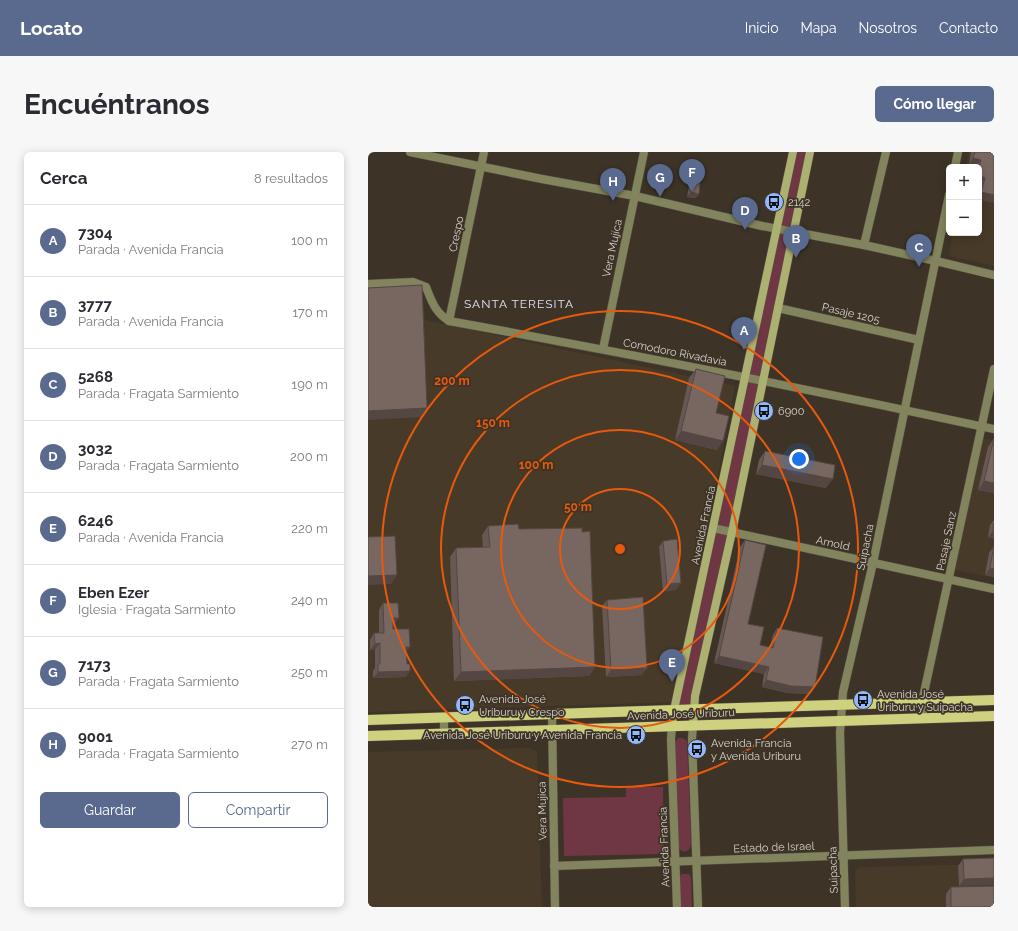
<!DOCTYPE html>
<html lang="es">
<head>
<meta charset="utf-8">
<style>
	:root { --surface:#fff; --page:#f7f7f7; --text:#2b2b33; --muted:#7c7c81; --line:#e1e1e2; --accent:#596a8e }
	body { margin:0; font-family:Raleway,sans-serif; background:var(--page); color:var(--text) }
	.controls { position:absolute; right:12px; top:12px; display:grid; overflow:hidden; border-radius:6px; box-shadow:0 2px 10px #0003 }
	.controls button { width:36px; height:36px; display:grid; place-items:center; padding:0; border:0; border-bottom:1px solid var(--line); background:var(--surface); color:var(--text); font:20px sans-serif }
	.you { position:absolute; left:431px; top:307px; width:14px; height:14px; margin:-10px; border:3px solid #fff; border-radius:50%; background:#1a73e8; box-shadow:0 0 0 6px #1a73e833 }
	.badge { display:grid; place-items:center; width:26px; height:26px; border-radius:50%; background:var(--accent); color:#fff; font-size:13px; font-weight:700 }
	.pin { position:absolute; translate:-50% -33px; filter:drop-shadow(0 1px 2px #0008) }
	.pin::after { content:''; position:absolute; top:21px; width:14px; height:12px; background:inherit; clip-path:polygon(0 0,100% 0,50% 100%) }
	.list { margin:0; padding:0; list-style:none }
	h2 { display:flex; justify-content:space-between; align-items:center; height:52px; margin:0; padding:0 16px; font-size:17px }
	h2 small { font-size:13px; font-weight:400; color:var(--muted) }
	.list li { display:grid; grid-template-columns:26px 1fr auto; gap:12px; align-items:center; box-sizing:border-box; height:72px; padding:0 16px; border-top:1px solid var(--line) }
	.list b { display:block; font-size:15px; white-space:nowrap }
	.list p { margin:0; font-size:13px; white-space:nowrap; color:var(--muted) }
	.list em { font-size:13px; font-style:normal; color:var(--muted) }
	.actions { display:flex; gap:8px; padding:12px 16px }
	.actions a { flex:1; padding:9px 0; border:1px solid var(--accent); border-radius:6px; text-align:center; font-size:14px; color:var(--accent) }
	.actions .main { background:var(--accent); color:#fff }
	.map { position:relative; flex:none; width:626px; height:755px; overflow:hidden; border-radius:6px }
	header { display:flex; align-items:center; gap:24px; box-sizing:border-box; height:56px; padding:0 20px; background:var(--accent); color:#fff }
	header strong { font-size:19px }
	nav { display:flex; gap:22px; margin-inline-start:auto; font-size:14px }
	.intro { display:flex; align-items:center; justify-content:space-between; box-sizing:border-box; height:96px; padding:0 24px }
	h1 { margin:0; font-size:28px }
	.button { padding:10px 18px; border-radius:6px; background:var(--accent); color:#fff; font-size:14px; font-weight:700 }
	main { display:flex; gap:24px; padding:0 24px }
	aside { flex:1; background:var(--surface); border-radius:6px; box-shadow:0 2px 10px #0003 }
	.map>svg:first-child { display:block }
	.built { fill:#483a28 }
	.green { fill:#6f3744 }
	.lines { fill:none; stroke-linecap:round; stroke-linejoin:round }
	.minor-casing { stroke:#595044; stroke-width:9 }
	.tertiary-casing { stroke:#595044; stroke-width:9 }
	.secondary-casing { stroke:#595044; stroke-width:9 }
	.primary-casing { stroke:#595044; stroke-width:11 }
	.minor { stroke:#81845d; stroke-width:8 }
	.tertiary { stroke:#81845d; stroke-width:8 }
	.secondary { stroke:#acb070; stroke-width:8 }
	.primary { stroke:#ced27f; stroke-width:10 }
	.wall { fill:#675853 }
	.shaded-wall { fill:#544743 }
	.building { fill:#786660; stroke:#544743 }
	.ring { fill:none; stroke:#e8590c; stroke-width:2 }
	.labels { text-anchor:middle; stroke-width:3.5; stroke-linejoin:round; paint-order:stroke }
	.poi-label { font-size:11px; fill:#d7d2ca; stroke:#3d3427; text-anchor:start }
	.street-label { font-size:11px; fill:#d7d2ca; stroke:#3d3427 }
	.neighbourhood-label { font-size:12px; letter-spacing:1px; fill:#dce4f1; stroke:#3d3427 }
	.centre { fill:#e8590c; stroke:#3d3427; stroke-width:2 }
	.ring-label { font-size:12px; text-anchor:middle; font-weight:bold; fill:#e8590c; stroke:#3d3427; stroke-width:3.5; stroke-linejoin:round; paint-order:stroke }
</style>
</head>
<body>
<header>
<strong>Locato</strong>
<nav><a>Inicio</a><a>Mapa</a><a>Nosotros</a><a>Contacto</a></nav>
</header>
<div class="intro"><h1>Encuéntranos</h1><a class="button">Cómo llegar</a></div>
<main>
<aside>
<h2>Cerca<small>8 resultados</small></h2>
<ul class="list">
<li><span class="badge">A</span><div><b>7304</b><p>Parada · Avenida Francia</p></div><em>100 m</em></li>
<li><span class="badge">B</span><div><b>3777</b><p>Parada · Avenida Francia</p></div><em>170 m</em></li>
<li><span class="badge">C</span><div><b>5268</b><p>Parada · Fragata Sarmiento</p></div><em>190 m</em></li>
<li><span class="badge">D</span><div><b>3032</b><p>Parada · Fragata Sarmiento</p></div><em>200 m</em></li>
<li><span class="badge">E</span><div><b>6246</b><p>Parada · Avenida Francia</p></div><em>220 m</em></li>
<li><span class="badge">F</span><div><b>Eben Ezer</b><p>Iglesia · Fragata Sarmiento</p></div><em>240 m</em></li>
<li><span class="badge">G</span><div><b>7173</b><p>Parada · Fragata Sarmiento</p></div><em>250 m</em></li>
<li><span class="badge">H</span><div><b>9001</b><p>Parada · Fragata Sarmiento</p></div><em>270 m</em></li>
</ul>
<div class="actions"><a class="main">Guardar</a><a>Compartir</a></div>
</aside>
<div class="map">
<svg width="626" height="755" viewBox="0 0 626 755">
	<rect width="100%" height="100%" fill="#3d3427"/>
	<g class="built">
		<path d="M601,0H626V114L581,104L585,81H611V15H598Z"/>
		<path d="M54,137L57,168L367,234L306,550L0,560V138Z"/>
		<path d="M612,286L626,289V426L587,418Z"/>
		<path d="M163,596L169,600L174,755H0V600Z"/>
		<path d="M626,712V755H488L487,721L491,715Z"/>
	</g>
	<g class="green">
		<path d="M425,0H442L325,557L306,558Z"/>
		<path d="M310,586C315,586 317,586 319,590L323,692C322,699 317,702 311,697L307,591Z"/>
		<path d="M258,635H295L296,702L196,704L195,646L258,645Z"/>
		<path d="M314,722H321L323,726L324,755H313L312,725Z"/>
	</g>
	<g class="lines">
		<g class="minor-casing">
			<g id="minor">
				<path d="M42,0L174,27L267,44L394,74L496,93L568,109L626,123"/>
				<path d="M587,15L590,0"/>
				<path d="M496,93L518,0"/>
				<path d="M0,132L45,130L58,135C64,150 67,160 81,169C263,202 445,238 626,277"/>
				<path d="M410,156L551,188"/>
				<path d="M81,169L116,0"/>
				<path d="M235,197L276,0"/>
				<path d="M345,376L626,437"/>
				<path d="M184,562L187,755"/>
				<path d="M76,566V582"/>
				<path d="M555,566L554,550L626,217"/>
				<path d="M186,714L626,698"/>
				<path d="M477,755L472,581L475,540L505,411L581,43"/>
			</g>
		</g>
		<g class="tertiary-casing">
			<g id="tertiary">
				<path d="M304,574L303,587L309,755"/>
				<path d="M325,574L324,586L330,755"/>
			</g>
		</g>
		<g class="secondary-casing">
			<g id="secondary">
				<path d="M304,574L306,558L425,0"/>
				<path d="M325,574L327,544L364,380L442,0"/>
			</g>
		</g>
		<g class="primary-casing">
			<g id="primary">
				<path d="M0,568L337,557L626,548"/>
				<path d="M0,584L626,564"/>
			</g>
		</g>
		<use href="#minor" class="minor"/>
		<use href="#tertiary" class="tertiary"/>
		<use href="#secondary" class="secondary"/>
		<use href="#primary" class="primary"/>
	</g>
	<g class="wall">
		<path d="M603,0H626L611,48V36L612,32H611V15H608V14L601,13Z"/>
		<path d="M325,30L331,42L327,46L319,45L321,34Z"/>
		<path d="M328,217L348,261L349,298L307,288L321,226Z"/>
		<path d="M626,286V341L610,338L620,295Z"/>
		<path d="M397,299L458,336L388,322L391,308Z"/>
		<path d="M626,368V387L620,385L622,373Z"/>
		<path d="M120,374L151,377L214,380L227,515L221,524L86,529L82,405L88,396L115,395L114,383Z"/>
		<path d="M377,388L380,472L392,493L402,495L405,483L409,476L442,542L419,541L394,535L396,522L346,511L372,395Z"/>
		<path d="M295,389L308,438L295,439L291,395Z"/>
		<path d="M626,394V425L617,423L621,401Z"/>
		<path d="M239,448L274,523L238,525L234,454Z"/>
		<path d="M15,451L26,472H25V477L38,499V525L5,526V519L7,516V498H2V488L6,481H11V458Z"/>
		<path d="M626,706L591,734L590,714L595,707Z"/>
		<path d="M583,735L626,755H578V742Z"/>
	</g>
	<g class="shaded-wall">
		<path d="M605,6L613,8L608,14L601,13Z"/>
		<path d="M611,23L617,26L612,32H611Z"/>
		<path d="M323,40L331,42L327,46L319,45Z"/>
		<path d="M613,40L626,43V51L611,48V43Z"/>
		<path d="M59,256L53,265L0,268V259Z"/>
		<path d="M313,279L355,289L349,298L307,288Z"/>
		<path d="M394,313L465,327L458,336L388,322Z"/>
		<path d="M616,329L626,331V341L610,338Z"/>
		<path d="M625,379H626V387L620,385Z"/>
		<path d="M622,416L626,417V425L617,423Z"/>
		<path d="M29,423L23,432L0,433V424Z"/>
		<path d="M313,431L308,438L295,439L299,432Z"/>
		<path d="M25,466H31L26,472L20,473Z"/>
		<path d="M12,491L7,498H2L7,492Z"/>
		<path d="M38,495H42L37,501Z"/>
		<path d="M351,504L401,515L396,522L346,511Z"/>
		<path d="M227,515L221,524L86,529L93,520Z"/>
		<path d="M279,516L274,523L238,525L243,518Z"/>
		<path d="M42,519L38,525L5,526L10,520Z"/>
		<path d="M398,528L447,535L442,542L419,541L394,535Z"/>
		<path d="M626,726V733L591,734L596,727Z"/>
	</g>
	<g class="building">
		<path d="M607,0H626V43L613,40L617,26L611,23V17L613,8L605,6Z"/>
		<path d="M325,30L332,31L331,42L323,40Z"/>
		<path d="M54,133L59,256L0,259V136Z"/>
		<path d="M328,217L357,224L348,261L361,264L355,289L313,279Z"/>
		<path d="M626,286V331L616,329Z"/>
		<path d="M397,299L467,313L465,327L394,313Z"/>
		<path d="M626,371V379H625Z"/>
		<path d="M150,372L151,377L214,376V380L222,379L227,515L93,520L88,396L122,395L120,374Z"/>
		<path d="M27,384L29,423L0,424V385Z"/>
		<path d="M309,387L313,431L299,432L295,389Z"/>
		<path d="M377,388L398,393L380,472L396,475L392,493L405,496L409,476L455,485L447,535L423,534L398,528L401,515L351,504Z"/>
		<path d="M626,394V417L622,416Z"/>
		<path d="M275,445L279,516L243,518L239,448Z"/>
		<path d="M15,451H30L31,466H25V477H41L42,495H38L39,512H42V519L10,520V512H12V491L7,492L6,481H16Z"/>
		<path d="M626,706V726L596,727L595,707Z"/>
		<path d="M626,734V755H583V735Z"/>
	</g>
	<g class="ring">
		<circle cx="252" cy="397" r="60"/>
		<circle cx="252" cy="397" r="119"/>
		<circle cx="252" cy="397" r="179"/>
		<circle cx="252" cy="397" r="238"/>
	</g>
	<defs>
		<g id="bus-disc" transform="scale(1)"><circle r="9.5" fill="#91b8fd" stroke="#3d3427"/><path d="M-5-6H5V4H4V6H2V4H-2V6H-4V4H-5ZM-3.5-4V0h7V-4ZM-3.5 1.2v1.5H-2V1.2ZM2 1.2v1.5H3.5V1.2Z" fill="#111"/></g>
	</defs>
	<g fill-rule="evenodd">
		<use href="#bus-disc" x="406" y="50"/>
		<use href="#bus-disc" x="396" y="259"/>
		<use href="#bus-disc" x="495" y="548"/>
		<use href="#bus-disc" x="97" y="553"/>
		<use href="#bus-disc" x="268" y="583"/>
		<use href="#bus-disc" x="329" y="597"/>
	</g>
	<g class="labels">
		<g class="poi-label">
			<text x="420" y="54">2142</text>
			<text x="410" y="263">6900</text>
			<text x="509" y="546">Avenida José<tspan x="509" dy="13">Uriburu y Suipacha</tspan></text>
			<text x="111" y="551">Avenida José<tspan x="111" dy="13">Uriburu y Crespo</tspan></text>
			<text x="254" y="587" text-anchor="end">Avenida José Uriburu y Avenida Francia</text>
			<text x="343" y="595">Avenida Francia<tspan x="343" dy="13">y Avenida Uriburu</tspan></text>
		</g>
		<g class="street-label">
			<text transform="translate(88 82) rotate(-78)" y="4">Crespo</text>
			<text transform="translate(244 96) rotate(-78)" y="4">Vera Mujíca</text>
			<text transform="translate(483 161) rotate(13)" y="4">Pasaje 1205</text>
			<text transform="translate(307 200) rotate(11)" y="4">Comodoro Rivadavia</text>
			<text transform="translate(335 373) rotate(-78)" y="4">Avenida Francia</text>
			<text transform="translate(578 389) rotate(-78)" y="4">Pasaje Sanz</text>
			<text transform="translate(465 391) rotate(12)" y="4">Arnold</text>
			<text transform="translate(497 395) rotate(-78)" y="4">Suipacha</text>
			<text transform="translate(313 562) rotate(-2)" y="4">Avenida José Uriburu</text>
			<text transform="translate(174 659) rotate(-91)" y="4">Vera Mujíca</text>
			<text transform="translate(296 695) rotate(-92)" y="4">Avenida Francia</text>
			<text transform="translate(406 695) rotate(-2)" y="4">Estado de Israel</text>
			<text transform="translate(465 718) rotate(-92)" y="4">Suipacha</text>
		</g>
		<g class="neighbourhood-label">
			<text x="151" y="156">SANTA TERESITA</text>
		</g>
	</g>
	<circle cx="252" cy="397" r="6" class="centre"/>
	<g class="ring-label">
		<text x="84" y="233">200 m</text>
		<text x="125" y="275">150 m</text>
		<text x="168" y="317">100 m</text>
		<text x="210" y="359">50 m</text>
	</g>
</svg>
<div class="controls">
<button>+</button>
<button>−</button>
</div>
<div class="you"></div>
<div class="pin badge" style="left:376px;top:198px">A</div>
<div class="pin badge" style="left:428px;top:106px">B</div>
<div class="pin badge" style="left:551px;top:115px">C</div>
<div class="pin badge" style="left:377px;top:78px">D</div>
<div class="pin badge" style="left:304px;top:530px">E</div>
<div class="pin badge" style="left:324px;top:40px">F</div>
<div class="pin badge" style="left:292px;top:45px">G</div>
<div class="pin badge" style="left:245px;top:49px">H</div>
</div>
</main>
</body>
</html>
